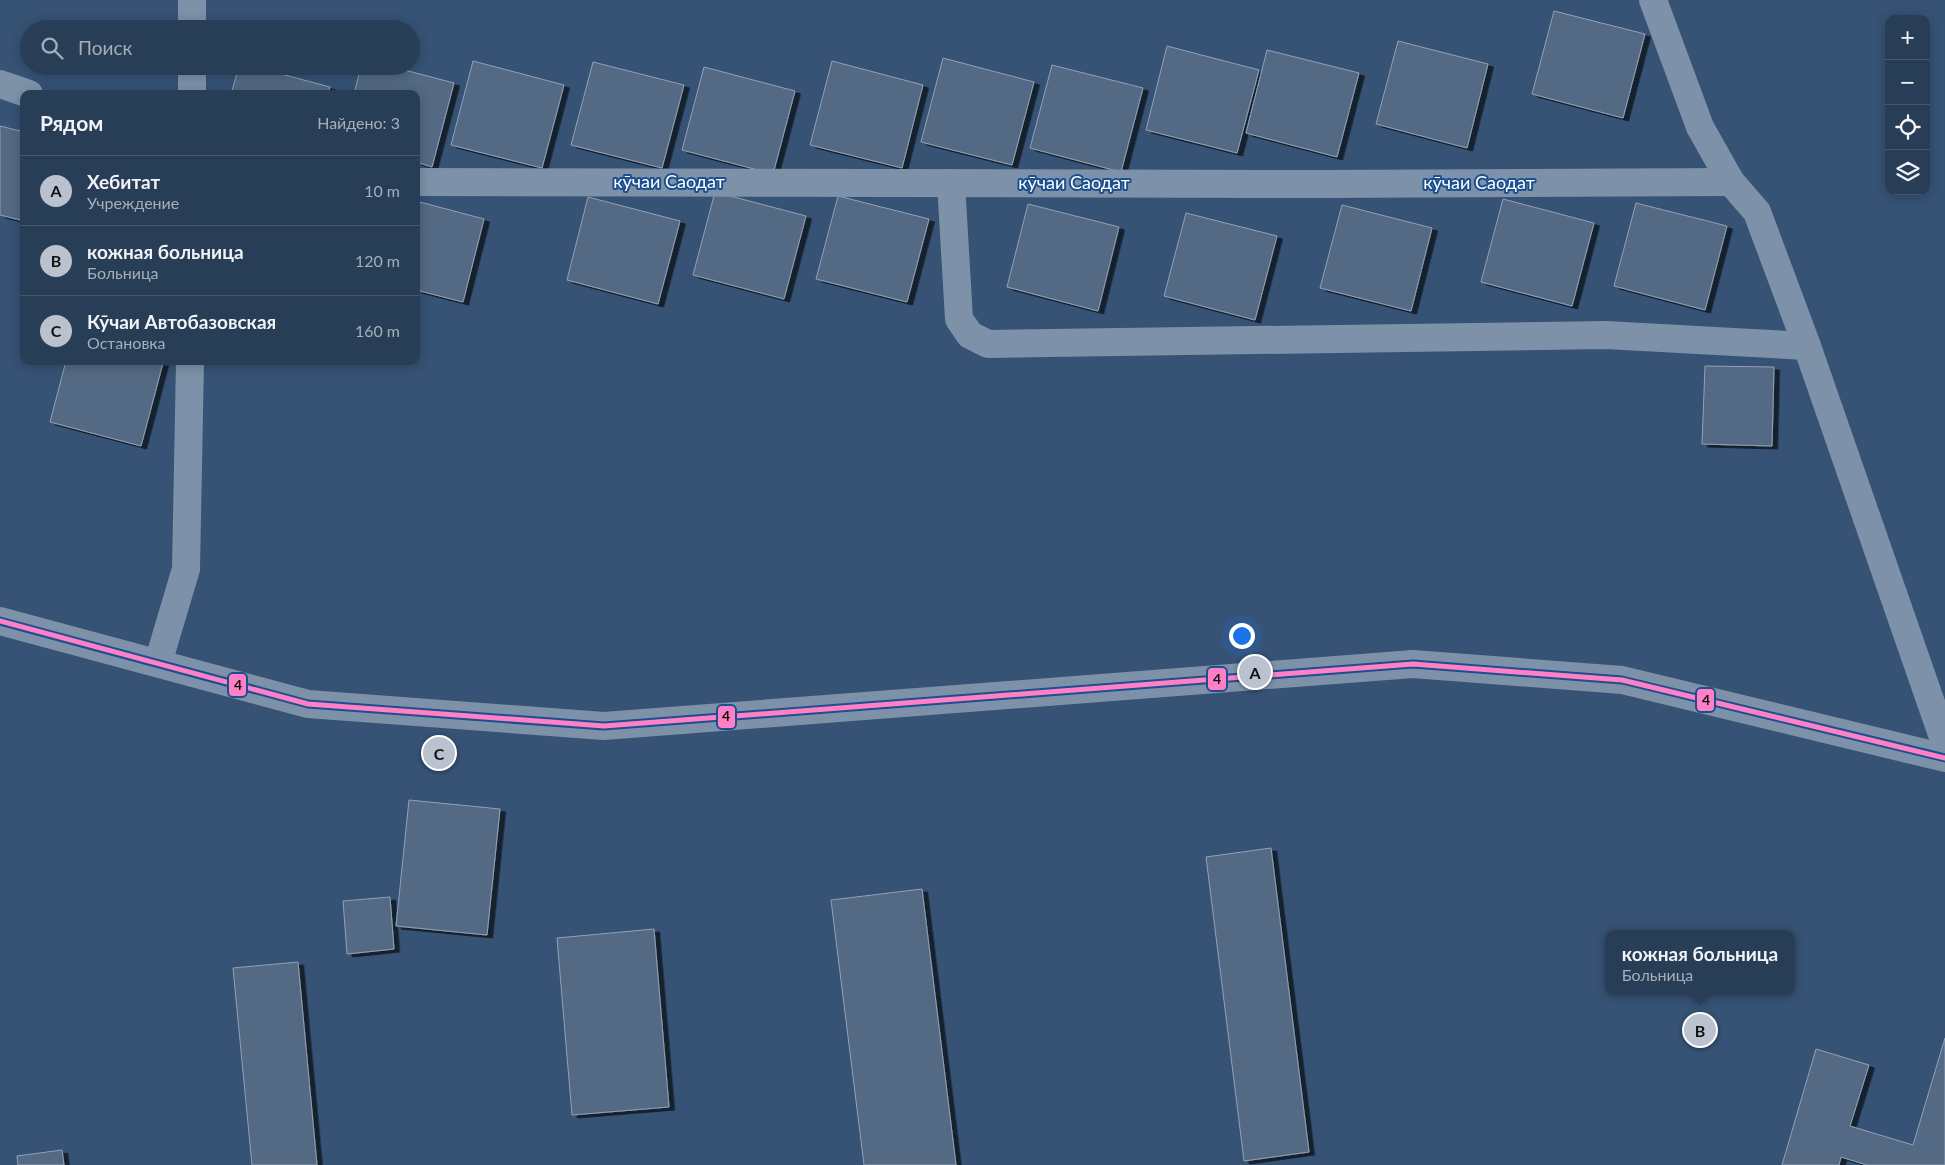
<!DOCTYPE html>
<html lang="ru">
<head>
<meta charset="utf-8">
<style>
	:root { --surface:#283e57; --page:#344961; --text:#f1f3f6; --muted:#a5aeba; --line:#44576d; --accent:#b9c2ce }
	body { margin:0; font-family:Lato,sans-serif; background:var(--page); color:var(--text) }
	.controls { position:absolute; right:15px; top:15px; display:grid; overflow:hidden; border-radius:10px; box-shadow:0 2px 12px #0003 }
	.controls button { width:45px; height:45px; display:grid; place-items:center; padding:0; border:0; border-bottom:1px solid var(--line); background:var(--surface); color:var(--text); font:25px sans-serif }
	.you { position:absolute; left:1241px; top:635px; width:18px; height:18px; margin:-12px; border:4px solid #fff; border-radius:50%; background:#1a73e8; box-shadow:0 0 0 8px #1a73e833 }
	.badge { display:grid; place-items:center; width:32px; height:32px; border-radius:50%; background:var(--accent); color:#111; font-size:16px; font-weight:700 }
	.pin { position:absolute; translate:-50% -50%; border:2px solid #fff; box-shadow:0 1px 5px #0006 }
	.popup { position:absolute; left:1605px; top:930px; width:190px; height:65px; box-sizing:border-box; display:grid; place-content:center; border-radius:10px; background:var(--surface); filter:drop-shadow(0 1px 4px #0005); font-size:16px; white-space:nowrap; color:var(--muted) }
	.popup b { font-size:19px; color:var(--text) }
	.popup::after { content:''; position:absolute; left:50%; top:100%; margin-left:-10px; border:10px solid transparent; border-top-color:var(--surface) }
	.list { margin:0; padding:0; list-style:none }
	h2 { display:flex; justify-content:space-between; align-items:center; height:65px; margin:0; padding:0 20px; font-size:21px }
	h2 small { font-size:16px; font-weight:400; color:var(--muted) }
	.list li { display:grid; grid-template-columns:32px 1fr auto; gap:15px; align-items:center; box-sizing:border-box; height:70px; padding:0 20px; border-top:1px solid var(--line) }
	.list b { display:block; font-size:19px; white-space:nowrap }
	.list p { margin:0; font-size:16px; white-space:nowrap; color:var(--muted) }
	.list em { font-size:16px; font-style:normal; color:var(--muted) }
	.icon { flex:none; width:28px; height:28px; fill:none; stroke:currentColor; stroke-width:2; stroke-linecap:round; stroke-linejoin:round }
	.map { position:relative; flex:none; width:1945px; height:1165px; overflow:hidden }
	.search { position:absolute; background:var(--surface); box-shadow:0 2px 12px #0003; left:20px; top:20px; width:400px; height:55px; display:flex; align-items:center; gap:12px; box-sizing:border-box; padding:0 18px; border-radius:28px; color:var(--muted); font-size:19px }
	.panel { position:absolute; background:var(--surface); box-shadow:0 2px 12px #0003; left:20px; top:90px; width:400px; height:275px; border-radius:10px }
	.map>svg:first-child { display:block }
	.building { fill:#526984; stroke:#92a2b6; filter:url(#shadow) }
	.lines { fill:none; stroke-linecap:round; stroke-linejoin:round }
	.minor { stroke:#7d92a8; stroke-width:28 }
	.bus-1-casing { stroke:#1b4f8f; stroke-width:9 }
	.bus-1 { stroke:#ff80c5; stroke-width:5 }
	.labels { text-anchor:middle; stroke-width:4; stroke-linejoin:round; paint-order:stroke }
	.street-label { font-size:18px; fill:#fff; stroke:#1b4f8f }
	.line-badge { stroke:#1b4f8f; stroke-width:2 }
	.pale-badge-label { font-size:14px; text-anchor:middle; font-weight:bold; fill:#111 }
</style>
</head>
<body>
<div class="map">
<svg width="1945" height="1165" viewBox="0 0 1945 1165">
	<defs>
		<filter id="shadow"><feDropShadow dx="5.5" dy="3" stdDeviation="0" flood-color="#0009"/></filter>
	</defs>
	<rect width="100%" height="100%" fill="#365274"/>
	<g class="building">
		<path d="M1554,11L1645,34L1623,118L1532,94Z"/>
		<path d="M1398,41L1488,64L1467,148L1376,124Z"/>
		<path d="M1167,46L1259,70L1237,153L1146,130Z"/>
		<path d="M1267,50L1359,73L1337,157L1246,133Z"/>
		<path d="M943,58L1034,82L1012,165L921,142Z"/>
		<path d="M473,61L564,85L542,168L451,145Z"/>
		<path d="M832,61L923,85L902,168L810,145Z"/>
		<path d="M593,62L684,85L662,168L571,145Z"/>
		<path d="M1052,65L1143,88L1121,172L1030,148Z"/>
		<path d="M239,66H251L330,87L328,94H231Z"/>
		<path d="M361,66H389L454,83L432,167L416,162V94H354Z"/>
		<path d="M704,67L795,91L773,174L682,150Z"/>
		<path d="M0,126L24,132V221L0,215Z"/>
		<path d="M715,192L806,216L784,299L693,275Z"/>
		<path d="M838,196L929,219L907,302L816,279Z"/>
		<path d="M588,197L680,221L658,304L567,280Z"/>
		<path d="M1503,199L1594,223L1572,306L1481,282Z"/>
		<path d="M416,201L484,219L463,302L416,290Z"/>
		<path d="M1636,203L1727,226L1705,310L1614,286Z"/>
		<path d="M1028,204L1119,227L1098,311L1007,287Z"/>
		<path d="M1342,205L1432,228L1411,311L1320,288Z"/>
		<path d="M1186,213L1277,236L1255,320L1164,296Z"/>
		<path d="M66,361L163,363L141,446L50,422Z"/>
		<path d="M1705,366L1774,367L1772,446L1702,444Z"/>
		<path d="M409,800L500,809L487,935L396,926Z"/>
		<path d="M1271,848L1309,1152L1244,1161L1206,857Z"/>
		<path d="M922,889L956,1165H864L831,900Z"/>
		<path d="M390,897L394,949L347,954L343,901Z"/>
		<path d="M654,929L669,1107L572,1115L557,938Z"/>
		<path d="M298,962L317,1165H252L233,968Z"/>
		<path d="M1945,1038V1165H1867L1841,1157L1839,1165H1782L1816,1049L1869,1065L1850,1126L1913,1145Z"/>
		<path d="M62,1150L64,1165H18L17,1156Z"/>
	</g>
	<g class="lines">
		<g class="minor">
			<path d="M1653,0L1700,127L1731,182L1757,212L1807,346L1945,743"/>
			<path d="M192,29V0"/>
			<path d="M0,84L29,94"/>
			<path d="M192,94V66"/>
			<path d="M416,182L1323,184L1731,182"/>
			<path d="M951,183L959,319L970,335L988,344L1606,335L1807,346"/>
			<path d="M0,621L308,704L604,726L1413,664L1622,680L1945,758"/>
			<path d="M158,663L186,569L190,361"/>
		</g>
		<g class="bus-1-casing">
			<path id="bus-1" d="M0,621L308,704L604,726L1413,664L1622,680L1945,758"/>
		</g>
		<use href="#bus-1" class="bus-1"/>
	</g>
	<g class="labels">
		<g class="street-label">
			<text x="669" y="188">кӯчаи Саодат</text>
			<text x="1074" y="189">кӯчаи Саодат</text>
			<text x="1479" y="189">кӯчаи Саодат</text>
		</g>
	</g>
	<g class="line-badge">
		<rect x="1207" y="667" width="20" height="24" rx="5" fill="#ff80c5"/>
		<rect x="228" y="673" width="19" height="24" rx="5" fill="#ff80c5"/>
		<rect x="1696" y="688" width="19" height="24" rx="5" fill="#ff80c5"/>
		<rect x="717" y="705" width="19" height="24" rx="5" fill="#ff80c5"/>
	</g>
	<g class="pale-badge-label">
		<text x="1217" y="684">4</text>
		<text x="238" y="690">4</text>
		<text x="1706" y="705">4</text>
		<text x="726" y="721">4</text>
	</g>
</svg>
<div class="controls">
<button>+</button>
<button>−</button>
<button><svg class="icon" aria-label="locate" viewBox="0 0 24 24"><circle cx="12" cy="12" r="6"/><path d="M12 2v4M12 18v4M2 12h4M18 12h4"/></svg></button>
<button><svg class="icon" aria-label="layers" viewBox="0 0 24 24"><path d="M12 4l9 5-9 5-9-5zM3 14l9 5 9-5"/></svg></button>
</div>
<div class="you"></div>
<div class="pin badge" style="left:1255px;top:672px">A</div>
<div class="pin badge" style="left:1700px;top:1030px">B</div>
<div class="popup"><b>кожная больница</b>Больница</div>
<div class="pin badge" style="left:439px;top:753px">C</div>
<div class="search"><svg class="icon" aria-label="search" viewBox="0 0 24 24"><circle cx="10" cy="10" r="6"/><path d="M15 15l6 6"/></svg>Поиск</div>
<section class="panel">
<h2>Рядом<small>Найдено: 3</small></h2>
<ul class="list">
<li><span class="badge">A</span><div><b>Хебитат</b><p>Учреждение</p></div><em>10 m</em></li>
<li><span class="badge">B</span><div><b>кожная больница</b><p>Больница</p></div><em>120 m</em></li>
<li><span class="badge">C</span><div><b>Кӯчаи Автобазовская</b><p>Остановка</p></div><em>160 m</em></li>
</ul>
</section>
</div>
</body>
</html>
